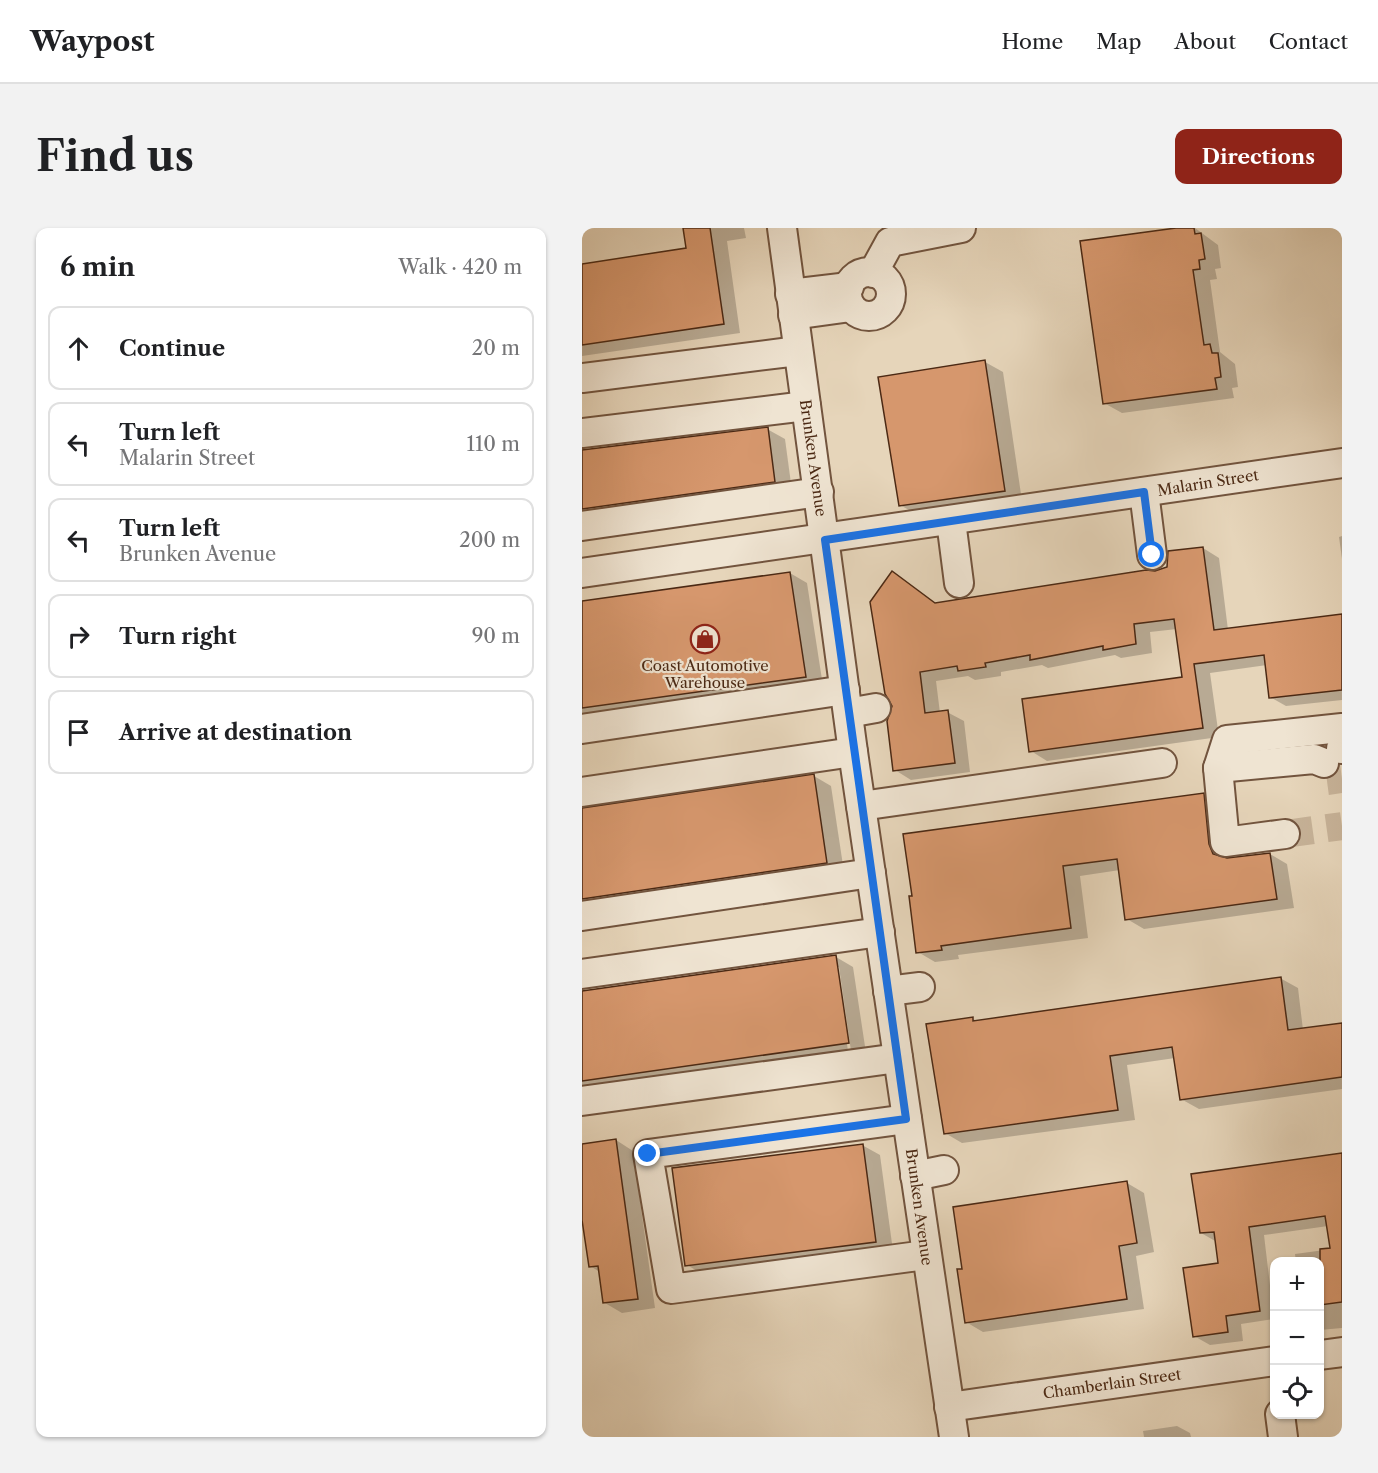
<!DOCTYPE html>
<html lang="en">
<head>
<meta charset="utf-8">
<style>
	:root { --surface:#fff; --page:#f2f2f2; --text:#202124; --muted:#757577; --line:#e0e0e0; --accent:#8f2418 }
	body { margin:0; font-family:"Libre Caslon Text",serif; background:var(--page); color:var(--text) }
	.controls { position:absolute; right:18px; bottom:18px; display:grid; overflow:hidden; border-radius:12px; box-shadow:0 2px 4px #0004 }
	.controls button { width:54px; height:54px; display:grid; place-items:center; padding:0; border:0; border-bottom:2px solid var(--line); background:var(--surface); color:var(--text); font:30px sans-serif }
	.stop { position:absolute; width:18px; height:18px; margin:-14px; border:4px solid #1a73e8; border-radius:50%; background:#fff }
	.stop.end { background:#1a73e8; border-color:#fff; box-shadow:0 2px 6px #0008 }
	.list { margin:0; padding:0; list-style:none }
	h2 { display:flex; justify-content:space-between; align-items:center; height:78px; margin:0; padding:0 24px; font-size:26px }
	h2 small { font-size:20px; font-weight:400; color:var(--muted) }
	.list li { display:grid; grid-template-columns:39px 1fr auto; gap:18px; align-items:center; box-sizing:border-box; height:84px; margin:0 12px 12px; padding:0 12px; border:2px solid var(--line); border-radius:12px }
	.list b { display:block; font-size:22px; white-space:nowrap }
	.list p { margin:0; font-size:20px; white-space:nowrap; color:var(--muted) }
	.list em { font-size:20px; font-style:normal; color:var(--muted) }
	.icon { flex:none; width:33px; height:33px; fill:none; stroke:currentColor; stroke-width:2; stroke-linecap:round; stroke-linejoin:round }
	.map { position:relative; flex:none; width:760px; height:1209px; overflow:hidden; border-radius:12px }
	header { display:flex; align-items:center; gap:36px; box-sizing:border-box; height:84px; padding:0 30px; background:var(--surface); border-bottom:2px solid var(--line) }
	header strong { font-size:28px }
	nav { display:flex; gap:33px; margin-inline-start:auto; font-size:21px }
	.intro { display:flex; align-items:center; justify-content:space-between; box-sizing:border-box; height:144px; padding:0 36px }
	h1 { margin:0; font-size:42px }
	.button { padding:15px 27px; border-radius:12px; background:var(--accent); color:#fff; font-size:21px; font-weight:700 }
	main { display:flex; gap:36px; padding:0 36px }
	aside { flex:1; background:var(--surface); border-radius:12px; box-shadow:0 2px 4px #0004 }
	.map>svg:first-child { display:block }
	.shadow { fill:#0003; fill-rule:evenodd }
	.building { fill:#d6976d; stroke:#4b2914; stroke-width:1.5 }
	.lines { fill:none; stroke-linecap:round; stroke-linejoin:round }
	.minor-tunnel { stroke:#c7b399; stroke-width:28; stroke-dasharray:28 14; stroke-linecap:butt }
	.minor-casing { stroke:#72543e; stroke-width:32 }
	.minor { stroke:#efe4d2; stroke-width:28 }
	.route { stroke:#1a73e8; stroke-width:8 }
	.labels { text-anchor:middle; stroke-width:4.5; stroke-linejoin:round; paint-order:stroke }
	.street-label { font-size:15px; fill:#4b2914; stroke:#efe4d2 }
	.poi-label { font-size:15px; fill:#4b2914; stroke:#efe4d2 }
</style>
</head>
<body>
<header>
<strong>Waypost</strong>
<nav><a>Home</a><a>Map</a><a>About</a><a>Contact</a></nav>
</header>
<div class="intro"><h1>Find us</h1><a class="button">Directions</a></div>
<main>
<aside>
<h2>6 min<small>Walk · 420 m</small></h2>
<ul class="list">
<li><svg class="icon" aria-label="ahead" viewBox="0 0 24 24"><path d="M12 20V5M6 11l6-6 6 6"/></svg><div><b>Continue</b></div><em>20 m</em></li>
<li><svg class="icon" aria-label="left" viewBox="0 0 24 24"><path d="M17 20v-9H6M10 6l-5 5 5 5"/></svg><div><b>Turn left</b><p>Malarin Street</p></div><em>110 m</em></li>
<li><svg class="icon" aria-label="left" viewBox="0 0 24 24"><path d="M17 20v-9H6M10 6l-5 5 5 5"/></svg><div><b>Turn left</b><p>Brunken Avenue</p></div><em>200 m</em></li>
<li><svg class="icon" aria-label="right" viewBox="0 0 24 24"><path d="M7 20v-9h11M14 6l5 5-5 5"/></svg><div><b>Turn right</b></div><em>90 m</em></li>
<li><svg class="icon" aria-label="arrive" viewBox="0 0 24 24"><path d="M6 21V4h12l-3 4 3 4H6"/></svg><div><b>Arrive at destination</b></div></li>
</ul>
</aside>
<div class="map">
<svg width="760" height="1209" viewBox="0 0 760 1209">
	<rect width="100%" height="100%" fill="#e6d5ba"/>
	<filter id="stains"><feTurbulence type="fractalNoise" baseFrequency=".00333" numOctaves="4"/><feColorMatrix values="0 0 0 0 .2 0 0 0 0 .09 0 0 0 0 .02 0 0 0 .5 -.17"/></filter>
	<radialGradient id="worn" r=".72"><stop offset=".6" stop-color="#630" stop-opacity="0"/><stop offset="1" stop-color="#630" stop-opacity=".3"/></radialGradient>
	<g class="shadow">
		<path d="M103,0H162L164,10L145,13L158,105L0,128V37L106,21Z"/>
		<path d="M605,0H613L636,17L639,40L633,41L635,51L628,52L638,124L653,136L656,159L650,160L652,170L540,185L522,175Z"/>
		<path d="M403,134L421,144L440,273L336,287L318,277Z"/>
		<path d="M185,201L203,211L210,263L0,298V224Z"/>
		<path d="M760,308V331L757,309Z"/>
		<path d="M621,320L637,330L646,402L760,387V472L704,478L688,469L685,437L628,445L637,509L465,533L449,523L601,450L595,401L568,404L570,425L539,430L533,427L466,440L460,437L419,444V448L393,452L386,448L354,453L358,485L365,484L382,493L388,544L329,552L313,542L310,345L355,376L573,345Z"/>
		<path d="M208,345L225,355L241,458L0,492V374Z"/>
		<path d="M232,548L249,558L262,644L0,684V581Z"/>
		<path d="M622,567L639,577L646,632L688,626L705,636L712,680L562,701L545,691L538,642L498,648L506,710L376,727L377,731L353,734L336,724L328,670Z"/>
		<path d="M254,729L271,739L284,825L0,864V764ZM254,739H257L269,823H266Z"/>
		<path d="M698,750L716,760L721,802L760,796V861L617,881L599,871L593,830L545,837L553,892L380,915L363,905L391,791L395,793Z"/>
		<path d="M34,912L51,923L73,1080L40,1085L23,1075L18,1044L8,1038L0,983V917Z"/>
		<path d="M280,917L298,927L311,1023L122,1047L105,1037Z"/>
		<path d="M760,927V1100L738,1102V1034H714L713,1026L750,1021L746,998L682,1007L692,1091L659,1096L661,1113L628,1117L612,1108L638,1036L635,1014L619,1005Z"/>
		<path d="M545,955L562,965L572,1024L554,1028L562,1081L401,1104L384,1094Z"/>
		<path d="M595,1198L608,1205L609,1209H562L561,1203Z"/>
	</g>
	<g class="building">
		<path d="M101,0H128L142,96L0,117V36L104,20Z"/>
		<path d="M594,0H612L613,6L619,5L623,31L617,32L618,41L611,42L622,117L628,116L630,125H636L639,149L633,150L635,161L521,176L498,13Z"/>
		<path d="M403,132L423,263L317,278L296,149Z"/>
		<path d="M186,199L193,254L0,281V222Z"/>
		<path d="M621,319L632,402L760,386V462L687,470L682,427L612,436L621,500L447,524L440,471L600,449L592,391L552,396L554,416L521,422V418L448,432V427L403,435L404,439L376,443L375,438L338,444L343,485L366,482L373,535L311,543L305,493L310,478L303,466L288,374L310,343L353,375L564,342L573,343L585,339L586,323Z"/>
		<path d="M208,344L224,449L0,480V373Z"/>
		<path d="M232,546L245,635L0,671V580Z"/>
		<path d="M622,565L627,616L631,626L645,630L688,625L695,671L543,692L535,631L481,638L489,700L359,718L360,722L334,725L327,668H330L321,606Z"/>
		<path d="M254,727L267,815L0,853V763Z"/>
		<path d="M699,749L706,802L760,795V849L598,872L590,819L528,828L536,882L362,906L344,796L391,789V793Z"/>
		<path d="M34,911L56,1071L21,1075L16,1038L7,1039L0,992V916Z"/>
		<path d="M281,916L294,1014L103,1038L90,940Z"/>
		<path d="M760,925V1074L738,1077V1021L748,1020L743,988L667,999L678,1083L644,1088L646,1104L611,1109L601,1040L636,1035L632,1004L618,1005L609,946Z"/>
		<path d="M545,953L555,1015L537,1018L545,1071L383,1095L375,1041H380L371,979Z"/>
	</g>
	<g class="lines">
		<g class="minor-tunnel">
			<path d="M745,553L760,551"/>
			<path d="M703,606L760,598"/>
		</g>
		<g class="minor-casing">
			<g id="minor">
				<path d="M200,0L271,524L372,1209"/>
				<circle cx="287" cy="66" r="22"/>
				<path d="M291,45L308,14L379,0"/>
				<path d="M208,66L267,59"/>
				<path d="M211,87L269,79"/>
				<path d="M0,150L216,123"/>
				<path d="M0,205L224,178"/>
				<path d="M562,264L570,327"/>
				<path d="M369,293L377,355"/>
				<path d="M0,298L237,264"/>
				<path d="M0,345L760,235"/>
				<path d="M266,485L294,480"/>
				<path d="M0,501L263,462"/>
				<path d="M759,521H760"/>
				<path d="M636,540L645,512L760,500"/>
				<path d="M0,564L271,524"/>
				<path d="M279,578L580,535"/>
				<path d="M703,606L643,614L636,540L732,531L742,535"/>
				<path d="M0,688L289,645"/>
				<path d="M0,746L298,704"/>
				<path d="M306,763L338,759"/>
				<path d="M0,873L316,830"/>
				<path d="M325,891L66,926L89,1061L344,1027"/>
				<path d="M333,948L362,942"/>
				<path d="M738,1127L760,1124"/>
				<path d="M367,1179L692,1133"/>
				<path d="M698,1186L701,1209"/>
			</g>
		</g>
		<use href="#minor" class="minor"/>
	</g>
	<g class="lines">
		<path class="route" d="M66,926L324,891L243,312L562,264L570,327"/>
	</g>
	<defs>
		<g id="shop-ring" transform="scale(1.5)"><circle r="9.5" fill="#efe4d2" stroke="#8f2418" stroke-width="1.5"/><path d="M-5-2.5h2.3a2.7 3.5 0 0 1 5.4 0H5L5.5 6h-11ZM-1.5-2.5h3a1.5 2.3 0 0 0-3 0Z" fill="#8f2418"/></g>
	</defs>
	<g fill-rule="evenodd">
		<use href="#shop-ring" x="123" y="411"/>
	</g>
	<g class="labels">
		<g class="street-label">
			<text transform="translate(231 230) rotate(82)" y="5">Brunken Avenue</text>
			<text transform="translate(626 255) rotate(-9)" y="5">Malarin Street</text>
			<text transform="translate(337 979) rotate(82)" y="5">Brunken Avenue</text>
			<text transform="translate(530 1156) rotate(-8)" y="5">Chamberlain Street</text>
		</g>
		<g class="poi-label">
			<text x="123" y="443">Coast Automotive<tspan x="123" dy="17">Warehouse</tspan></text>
		</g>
	</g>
	<rect width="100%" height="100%" filter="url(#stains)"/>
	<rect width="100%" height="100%" fill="url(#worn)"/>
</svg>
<div class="controls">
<button>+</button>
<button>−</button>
<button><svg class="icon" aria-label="locate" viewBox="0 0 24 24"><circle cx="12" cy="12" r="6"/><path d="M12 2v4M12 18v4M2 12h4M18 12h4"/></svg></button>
</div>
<div class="stop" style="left:570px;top:327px"></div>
<div class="stop end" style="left:66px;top:926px"></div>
</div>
</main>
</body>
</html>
